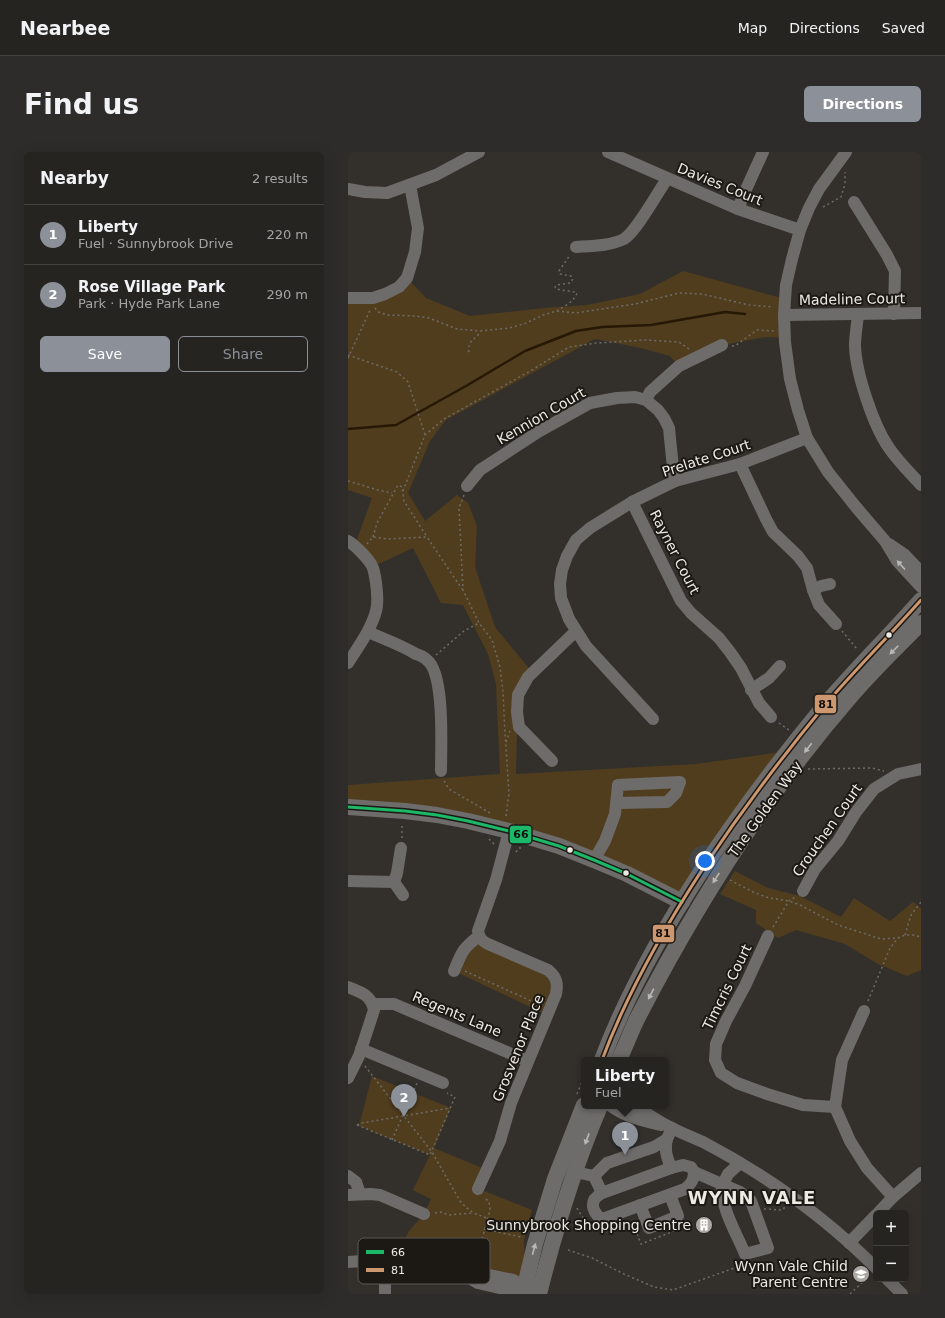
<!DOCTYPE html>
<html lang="en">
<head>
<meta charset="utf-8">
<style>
	:root { --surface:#262421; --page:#2e2c2a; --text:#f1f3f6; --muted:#a4a4a5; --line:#42413f; --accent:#8c9099 }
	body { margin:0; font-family:"DejaVu Sans",sans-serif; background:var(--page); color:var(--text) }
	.controls { position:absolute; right:12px; bottom:12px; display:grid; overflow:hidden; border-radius:6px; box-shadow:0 4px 16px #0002 }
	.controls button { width:36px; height:36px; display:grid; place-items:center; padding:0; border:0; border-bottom:1px solid var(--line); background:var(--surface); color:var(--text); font:20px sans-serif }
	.you { position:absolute; left:357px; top:709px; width:14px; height:14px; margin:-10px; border:3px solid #fff; border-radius:50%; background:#1a73e8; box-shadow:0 0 0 6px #1a73e833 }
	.badge { display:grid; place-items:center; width:26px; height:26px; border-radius:50%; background:var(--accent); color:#fff; font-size:13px; font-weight:700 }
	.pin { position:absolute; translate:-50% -33px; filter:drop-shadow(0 1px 2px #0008) }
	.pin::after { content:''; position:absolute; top:21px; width:14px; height:12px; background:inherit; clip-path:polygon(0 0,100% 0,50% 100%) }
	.popup { position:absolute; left:233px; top:905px; width:88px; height:52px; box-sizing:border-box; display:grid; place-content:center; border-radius:6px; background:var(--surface); filter:drop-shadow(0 1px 3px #0005); font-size:13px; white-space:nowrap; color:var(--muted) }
	.popup b { font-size:15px; color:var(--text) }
	.popup::after { content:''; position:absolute; left:50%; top:100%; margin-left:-8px; border:8px solid transparent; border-top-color:var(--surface) }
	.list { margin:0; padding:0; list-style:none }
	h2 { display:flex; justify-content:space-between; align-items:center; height:52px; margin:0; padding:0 16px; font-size:17px }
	h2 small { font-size:13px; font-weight:400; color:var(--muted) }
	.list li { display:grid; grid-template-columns:26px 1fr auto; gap:12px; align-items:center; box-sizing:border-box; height:60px; padding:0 16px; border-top:1px solid var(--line) }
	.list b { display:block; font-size:15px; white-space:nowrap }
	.list p { margin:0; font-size:13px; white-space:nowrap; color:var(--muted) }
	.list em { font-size:13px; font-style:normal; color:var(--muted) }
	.actions { display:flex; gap:8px; padding:12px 16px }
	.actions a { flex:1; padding:9px 0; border:1px solid var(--accent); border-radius:6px; text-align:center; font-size:14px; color:var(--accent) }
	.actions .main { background:var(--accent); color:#fff }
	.map { position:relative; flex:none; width:573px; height:1142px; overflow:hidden; border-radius:6px }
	header { display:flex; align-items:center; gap:24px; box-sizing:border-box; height:56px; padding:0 20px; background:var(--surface); border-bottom:1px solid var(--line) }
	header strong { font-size:19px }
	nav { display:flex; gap:22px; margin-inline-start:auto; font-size:14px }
	.intro { display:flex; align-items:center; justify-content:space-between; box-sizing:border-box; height:96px; padding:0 24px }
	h1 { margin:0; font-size:28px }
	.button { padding:10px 18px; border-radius:6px; background:var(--accent); color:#fff; font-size:14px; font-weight:700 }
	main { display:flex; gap:24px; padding:0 24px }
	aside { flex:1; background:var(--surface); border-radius:6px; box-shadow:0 4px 16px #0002 }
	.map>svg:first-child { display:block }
	.green { fill:#503d1e }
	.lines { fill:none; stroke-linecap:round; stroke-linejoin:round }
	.stream { stroke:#261804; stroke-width:2.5 }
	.path { stroke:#6e6c69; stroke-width:1.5; stroke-dasharray:2 3; stroke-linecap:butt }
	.minor { stroke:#6e6c6b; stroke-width:12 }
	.major { stroke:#6e6c6a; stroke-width:16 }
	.bus-1-casing { stroke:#1c1915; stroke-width:6 }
	.bus-2-casing { stroke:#1c1915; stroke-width:6 }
	.bus-1 { stroke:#1ab867; stroke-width:3 }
	.bus-2 { stroke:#cd976f; stroke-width:3 }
	.oneway { fill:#bab8b4 }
	.oneway2 { fill:#bab8b3 }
	.bus-dot { fill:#edeae4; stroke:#1c1915; stroke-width:1.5 }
	.labels { text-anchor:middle; stroke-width:4; stroke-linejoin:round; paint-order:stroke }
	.street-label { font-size:14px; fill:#edeae4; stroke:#1c1915 }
	.poi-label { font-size:14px; fill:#edeae4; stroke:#1c1915; text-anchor:end }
	.district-label { font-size:18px; font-weight:bold; letter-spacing:1px; fill:#edeae4; stroke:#1c1915 }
	.key { fill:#1c1915; stroke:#5b5853; stroke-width:1 }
	.key-label { font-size:11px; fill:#edeae4 }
	.line-badge { stroke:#1c1915; stroke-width:1.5 }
	.pale-badge-label { font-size:11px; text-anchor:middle; font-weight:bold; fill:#111 }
</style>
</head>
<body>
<header>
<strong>Nearbee</strong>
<nav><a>Map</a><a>Directions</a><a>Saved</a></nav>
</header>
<div class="intro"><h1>Find us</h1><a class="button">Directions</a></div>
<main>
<aside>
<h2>Nearby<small>2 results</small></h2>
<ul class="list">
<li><span class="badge">1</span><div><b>Liberty</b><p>Fuel · Sunnybrook Drive</p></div><em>220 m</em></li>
<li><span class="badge">2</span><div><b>Rose Village Park</b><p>Park · Hyde Park Lane</p></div><em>290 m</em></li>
</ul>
<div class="actions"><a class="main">Save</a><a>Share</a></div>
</aside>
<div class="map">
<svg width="573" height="1142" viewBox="0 0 573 1142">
	<rect width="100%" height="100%" fill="#33302c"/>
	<g class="green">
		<path d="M335,119L437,147V186L418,185L374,193L331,214L322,204L293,196L247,187L98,268L82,289L60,341L77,369L109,343L120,351L129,374L127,415L147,475L184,520L170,543L168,622L348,612L440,599L334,750L154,677L0,656V633L152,622L148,532L140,502L115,453L93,451L65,396L24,415L7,393L24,346L0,338V146H25L59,126L78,146L122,164L196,156L239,153L292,142Z"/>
		<path d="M387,719L420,736L452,744L493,765L506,746L542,769L565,750L573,756V818L559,824L530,812L497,792L448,778L430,786L408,771V758L372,742Z"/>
		<path d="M131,784L206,823L199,863L106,819Z"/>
		<path d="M24,924L103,956L86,996L139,1018L131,1037L184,1058L176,1088L177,1135L45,1110L61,1079L76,1062L83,1047L65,1038L82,1003L11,974Z"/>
	</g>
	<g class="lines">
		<path class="stream" d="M0,277L48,273L118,234L177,199L228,179L254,175L303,173L377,160L397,162"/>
		<g class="path">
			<path d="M475,55L493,45L497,32V20"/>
			<path d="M27,156L30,160L40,163L67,164L81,166L109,177L132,179L161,176L176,172L195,163L209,159L228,161L287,152L331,141L354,142L401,153L425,155"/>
			<path d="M209,159C216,154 226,150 229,141L227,140L219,139L208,137L207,135L209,133L222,131L225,127L223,124L212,122L211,119L222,103"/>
			<path d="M384,194H387L409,178L427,179"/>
			<path d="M120,200L121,199C120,190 124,189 130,183L131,179"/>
			<path d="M0,203L49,220L60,230L77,283"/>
			<path d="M0,206L23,156"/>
			<path d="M0,329L30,338L44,341"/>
			<path d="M55,339L77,283L96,267L184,218L221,195L249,191L297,188L331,190L341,197"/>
			<path d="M116,343L111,356L115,438L131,471L144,488L152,515L155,540L157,581L161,641L158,665"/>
			<path d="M25,385L29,371L50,333L54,335L56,349L79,385"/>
			<path d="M19,392L25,385L40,387L79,385L114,437"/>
			<path d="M494,479L509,497"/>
			<path d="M88,503L116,479L131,471"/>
			<path d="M431,571L441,578"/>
			<path d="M158,590L162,579"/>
			<path d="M460,617L524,616L536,619"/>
			<path d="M96,629L101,637L142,661"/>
			<path d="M54,686V672"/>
			<path d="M141,687L147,693"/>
			<path d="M168,700L171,696H173"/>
			<path d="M382,728L405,740L421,746L441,749L452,753L490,773L533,787L550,786L557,783H565L573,785"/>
			<path d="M425,775L441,749L447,745"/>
			<path d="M557,783L563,763L573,750"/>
			<path d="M117,819L192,853"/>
			<path d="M520,849L542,796L550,786"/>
			<path d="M17,914L84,1000L112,1049C121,1059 126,1062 139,1066"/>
			<path d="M229,942L236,925"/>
			<path d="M9,973L82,1003L107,945L99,941"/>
			<path d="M9,973L14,971L102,956"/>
			<path d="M44,988L69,931"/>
			<path d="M229,1056C235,1068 243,1074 254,1081L285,1071L293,1092L344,1072"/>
			<path d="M416,1057L435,1058L438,1053"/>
			<path d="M87,1061L94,1060L100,1063L125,1061"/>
			<path d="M136,1077L173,1085"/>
			<path d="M220,1098L244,1106L276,1122L306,1135L325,1138L392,1114"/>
			<path d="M116,1110L133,1091L141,1062L142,1056L141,1050L136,1045"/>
			<path d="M502,1142L521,1124"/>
		</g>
		<g class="minor">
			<path d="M260,0L390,57L452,78"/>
			<path d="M498,0L471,37L461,56L452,78L444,107L438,133L436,163L437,190L442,227L450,258L459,286L480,320L508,355L537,389L549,409L573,435"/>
			<path d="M0,37L17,40L39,41L88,23L131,0"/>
			<path d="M506,50L539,103L547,119L546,162"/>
			<path d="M390,57L395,44L415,0"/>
			<path d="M228,95C243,94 262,94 276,87C288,80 310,40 319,27"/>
			<path d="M0,146H25L37,142L51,135L59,126L67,100L70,76L62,33"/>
			<path d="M436,163L573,161"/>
			<path d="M510,163C509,173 507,184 507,194C508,221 525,273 541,296C550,309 562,321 573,333"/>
			<path d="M298,248L302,240L331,214L374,193"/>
			<path d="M392,312L418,367L425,380L450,404L459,416L465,438L471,453L488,472"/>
			<path d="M119,334L132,318L190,280L242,251L269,246L287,245L298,248L310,258L316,266L321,276L325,316L327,329"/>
			<path d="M284,350L333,449L343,461L371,486L382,500L393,516L411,551L423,565"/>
			<path d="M0,389C7,393 22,408 25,416C28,426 31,449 28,459C23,478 10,495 0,511"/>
			<path d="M541,392L557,403L573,420"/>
			<path d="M465,438L473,434L482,432"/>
			<path d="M20,480C36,487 53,493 68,502C71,503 76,505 79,508C97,522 93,595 93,619"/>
			<path d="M403,538L421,526L432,514"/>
			<path d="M305,567L238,494L221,467L213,446L212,432L214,418L219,404L228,388L242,376L284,350L327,329L392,312L459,286"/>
			<path d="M204,609L171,575L169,560L170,543L180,525L228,479"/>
			<path d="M246,708L257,689L267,662L270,633L332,630L328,641L319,650L268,651"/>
			<path d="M0,729L46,730L55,743"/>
			<path d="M46,730L49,721L53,696"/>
			<path d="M455,739L467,717L490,689L508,660L526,637L550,622L573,617"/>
			<path d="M420,784L397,834L378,869L368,892L367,908L373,921L389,931L419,942L455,953L487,955"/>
			<path d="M106,819C114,800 114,797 131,784"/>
			<path d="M0,835C13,840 23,843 26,858L11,904L0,926"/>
			<path d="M25,852H46L180,909"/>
			<path d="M516,859L494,908L487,955L502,989L519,1016L545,1045"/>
			<path d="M13,897L95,931"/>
			<path d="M263,954C277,965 296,969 313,973"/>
			<path d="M285,954C299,960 309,969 322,975C333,981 344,985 355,990C418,1023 478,1066 528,1116"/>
			<path d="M319,987C316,998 319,1005 323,1016"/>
			<path d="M227,1020L246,1024L259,1011L306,995L319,987L324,976"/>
			<path d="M346,1020L392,1040L403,1049L420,1096L397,1102C388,1080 373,1057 374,1033L375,1032L380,1022L392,1011"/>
			<path d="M0,1024L8,1030L12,1042"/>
			<path d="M246,1024L254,1041L323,1016L335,1013L343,1015L346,1020C346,1028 343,1032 337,1037L260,1065L253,1067C243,1058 241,1048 254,1041"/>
			<path d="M130,1037L152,989L163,951L208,842C210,832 209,825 200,818L140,792C134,789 131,786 130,779L148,728L161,679"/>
			<path d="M0,1043L23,1042L32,1043L76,1062"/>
			<path d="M292,1053L301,1076L330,1064L322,1043"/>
			<path d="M530,1061L545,1045L573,1021"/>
			<path d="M501,1091L528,1063"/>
			<path d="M37,1109V1142"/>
			<path d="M0,1110L14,1109L45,1110L76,1114L112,1120L131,1121L165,1128L177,1135L185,1138"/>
			<path d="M113,1121L130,1131L156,1137L163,1138L177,1135"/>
			<path d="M539,1127L554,1142"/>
		</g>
		<g class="major">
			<path d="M0,655L57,659L89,663L120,669L161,679L211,694L246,708L279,722L334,750"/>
			<path d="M254,908C279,841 315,778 354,718C392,661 433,606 477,553C508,517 542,483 573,448"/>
			<path d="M271,908C277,895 282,882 288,869C347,754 417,643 502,545C524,519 549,495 573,471"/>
			<path d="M175,1142L187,1092L207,1027L236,953"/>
			<path d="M191,1142C207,1078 226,1015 252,954"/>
		</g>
		<g class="bus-1-casing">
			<path id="bus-1" d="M0,655L57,659L89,663L120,669L161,679L211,694L246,708L279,722L334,750"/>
		</g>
		<g class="bus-2-casing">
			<path id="bus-2" d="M254,908C279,841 315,778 354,718C392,661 433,606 477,553C508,517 542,483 573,448"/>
		</g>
		<use href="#bus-1" class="bus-1"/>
		<use href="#bus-2" class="bus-2"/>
	</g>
	<defs><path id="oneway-solid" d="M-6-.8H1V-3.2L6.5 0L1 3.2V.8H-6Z"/></defs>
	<use class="oneway" href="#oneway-solid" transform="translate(553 413) rotate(-132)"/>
	<g class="oneway2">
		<use href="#oneway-solid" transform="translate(546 498) rotate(135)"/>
		<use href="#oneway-solid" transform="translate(460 596) rotate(128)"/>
		<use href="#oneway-solid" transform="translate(368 726) rotate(123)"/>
		<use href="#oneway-solid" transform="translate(303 842) rotate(118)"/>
		<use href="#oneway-solid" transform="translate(239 987) rotate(110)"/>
		<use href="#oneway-solid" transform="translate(186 1097) rotate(-75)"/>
	</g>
	<defs>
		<g id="building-disc" transform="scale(0.9)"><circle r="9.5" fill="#aca9a4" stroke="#1c1915"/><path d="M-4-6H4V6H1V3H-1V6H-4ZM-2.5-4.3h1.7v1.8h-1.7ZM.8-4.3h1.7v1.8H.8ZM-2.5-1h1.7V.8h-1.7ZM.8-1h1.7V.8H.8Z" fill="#fff"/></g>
		<g id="school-disc" transform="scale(0.9)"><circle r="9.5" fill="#aca9a4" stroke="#1c1915"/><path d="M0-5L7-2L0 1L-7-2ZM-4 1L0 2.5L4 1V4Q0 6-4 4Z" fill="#fff"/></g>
	</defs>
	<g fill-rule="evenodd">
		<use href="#building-disc" x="356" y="1073"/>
		<use href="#school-disc" x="513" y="1122"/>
	</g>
	<g class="bus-dot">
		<circle cx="541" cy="483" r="3.5"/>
		<circle cx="222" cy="698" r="3.5"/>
		<circle cx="278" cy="721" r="3.5"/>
	</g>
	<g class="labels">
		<g class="street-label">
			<text transform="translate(372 32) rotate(22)" y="5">Davies Court</text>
			<text transform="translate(504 147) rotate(-1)" y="5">Madeline Court</text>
			<text transform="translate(193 264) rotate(-30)" y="5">Kennion Court</text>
			<text transform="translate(358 306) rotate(-18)" y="5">Prelate Court</text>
			<text transform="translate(327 400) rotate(63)" y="5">Rayner Court</text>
			<text transform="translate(417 657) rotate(-54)" y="5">The Golden Way</text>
			<text transform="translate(479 678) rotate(-55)" y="5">Crouchen Court</text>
			<text transform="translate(379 835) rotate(-64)" y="5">Timcris Court</text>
			<text transform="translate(109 862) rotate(23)" y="5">Regents Lane</text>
			<text transform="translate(170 896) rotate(-68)" y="5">Grosvenor Place</text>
		</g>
		<g class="poi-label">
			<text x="343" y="1078">Sunnybrook Shopping Centre</text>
			<text x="500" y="1119">Wynn Vale Child<tspan x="500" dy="16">Parent Centre</tspan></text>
		</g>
		<g class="district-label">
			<text x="404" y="1052">WYNN VALE</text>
		</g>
	</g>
	<rect x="10" y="1086" width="132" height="46" rx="6" class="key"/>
	<rect x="18" y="1098" width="18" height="4" fill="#1ab867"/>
	<rect x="18" y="1116" width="18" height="4" fill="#cd976f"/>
	<g class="key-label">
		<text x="43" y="1104">66</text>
		<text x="43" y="1122">81</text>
	</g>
	<g class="line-badge">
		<rect x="466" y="542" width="23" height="20" rx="4" fill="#cd976f"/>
		<rect x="161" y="673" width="23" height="19" rx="4" fill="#1ab867"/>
		<rect x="304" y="772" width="23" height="19" rx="4" fill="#cd976f"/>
	</g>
	<g class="pale-badge-label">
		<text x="478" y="556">81</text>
		<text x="173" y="686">66</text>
		<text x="315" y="785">81</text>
	</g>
</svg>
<div class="controls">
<button>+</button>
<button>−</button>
</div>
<div class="you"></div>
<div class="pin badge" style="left:277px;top:1003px">1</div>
<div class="popup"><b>Liberty</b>Fuel</div>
<div class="pin badge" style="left:56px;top:965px">2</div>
</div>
</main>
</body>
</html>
